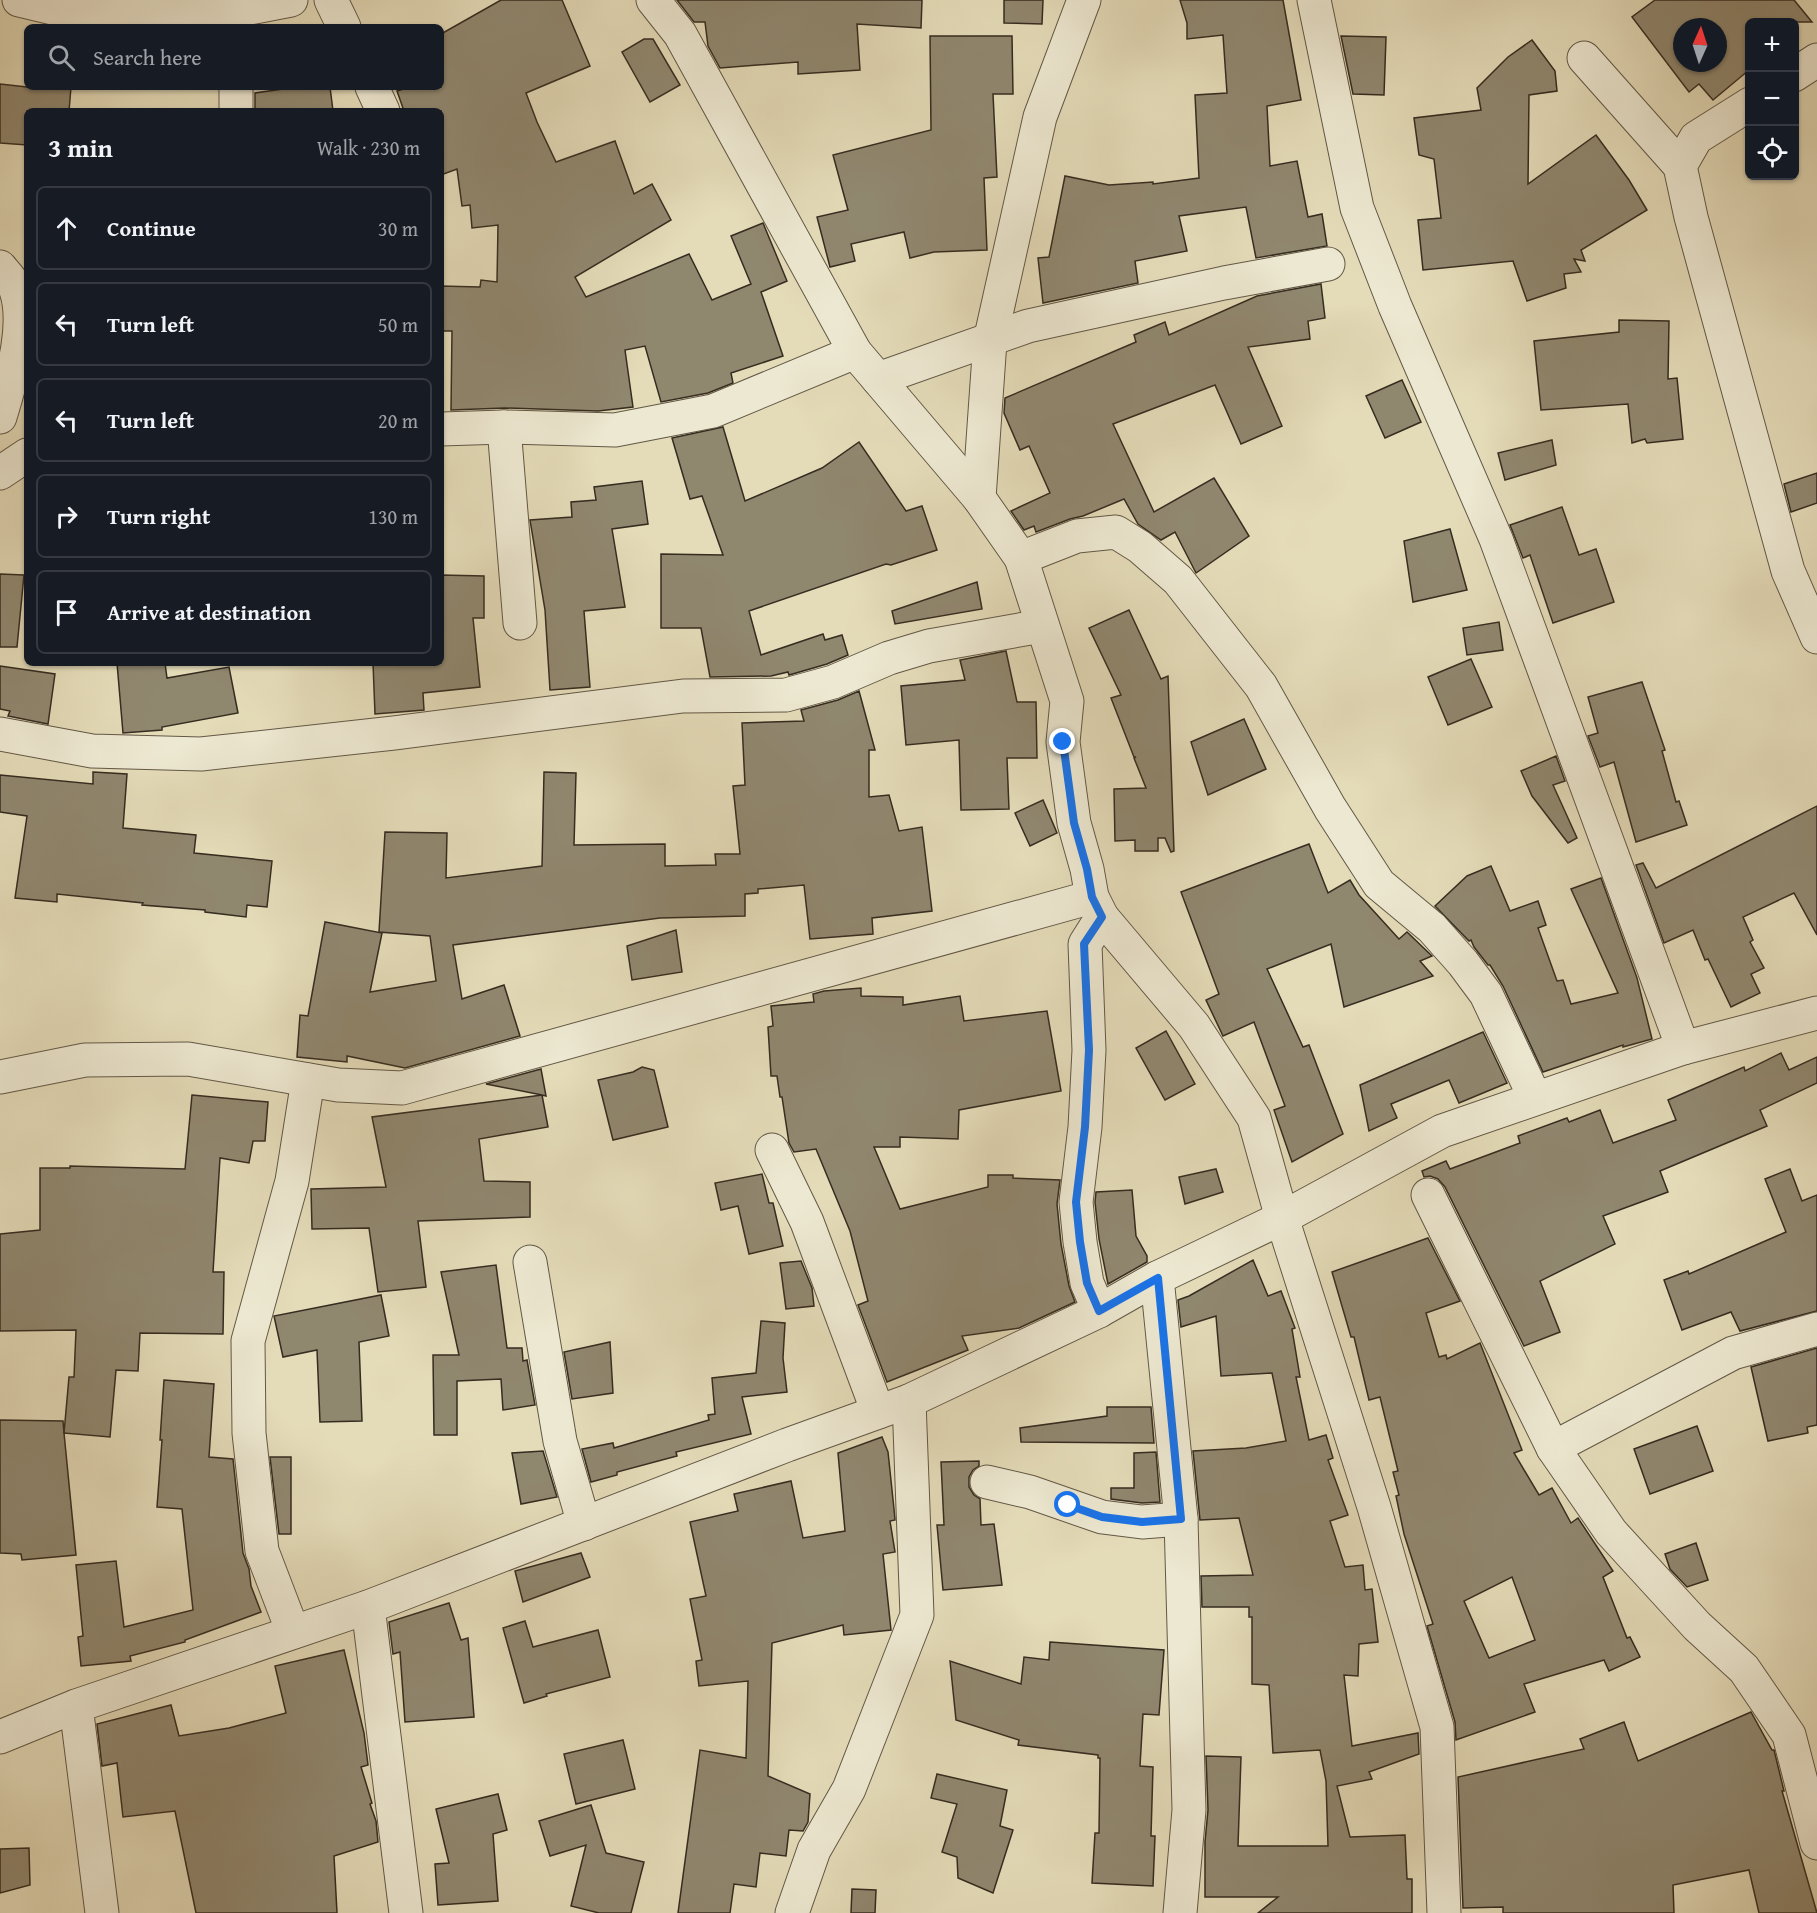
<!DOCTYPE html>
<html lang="en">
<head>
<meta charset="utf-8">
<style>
	:root { --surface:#171b24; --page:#242831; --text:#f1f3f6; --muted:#9ea1a6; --line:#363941 }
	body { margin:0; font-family:"Gentium Book Plus",serif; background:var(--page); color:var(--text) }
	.controls { position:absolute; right:18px; top:18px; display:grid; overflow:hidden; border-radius:9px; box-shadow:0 2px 4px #0004 }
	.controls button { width:54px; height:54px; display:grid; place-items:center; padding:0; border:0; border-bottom:2px solid var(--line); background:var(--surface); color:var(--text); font:30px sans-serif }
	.compass { position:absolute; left:1673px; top:18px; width:54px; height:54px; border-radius:50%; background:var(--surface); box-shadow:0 2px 4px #0004; rotate:3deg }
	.stop { position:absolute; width:18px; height:18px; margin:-14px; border:4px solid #1a73e8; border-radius:50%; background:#fff }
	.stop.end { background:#1a73e8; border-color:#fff; box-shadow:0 2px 6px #0008 }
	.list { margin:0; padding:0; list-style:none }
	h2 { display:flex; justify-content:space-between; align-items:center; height:78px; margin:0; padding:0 24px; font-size:26px }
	h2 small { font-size:20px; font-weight:400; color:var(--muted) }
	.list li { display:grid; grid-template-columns:39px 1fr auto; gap:18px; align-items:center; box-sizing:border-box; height:84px; margin:0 12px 12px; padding:0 12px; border:2px solid var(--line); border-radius:9px }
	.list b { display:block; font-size:22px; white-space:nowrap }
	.list em { font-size:20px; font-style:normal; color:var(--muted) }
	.icon { flex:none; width:33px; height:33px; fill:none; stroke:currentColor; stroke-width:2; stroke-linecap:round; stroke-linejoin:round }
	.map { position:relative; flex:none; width:1817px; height:1913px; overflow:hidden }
	.search { position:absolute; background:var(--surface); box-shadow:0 2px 4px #0004; left:24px; top:24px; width:420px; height:66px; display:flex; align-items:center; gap:15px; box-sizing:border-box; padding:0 21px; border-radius:9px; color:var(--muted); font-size:22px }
	.panel { position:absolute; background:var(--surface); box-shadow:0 2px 4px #0004; left:24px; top:108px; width:420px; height:558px; border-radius:9px }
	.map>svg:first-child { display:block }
	.building { fill:#90876f; stroke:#362c20; stroke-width:1.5; fill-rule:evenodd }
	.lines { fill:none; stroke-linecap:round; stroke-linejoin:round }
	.minor-casing { stroke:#625846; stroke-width:35 }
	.minor { stroke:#ede8d1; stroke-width:33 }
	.route { stroke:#1a73e8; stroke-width:8 }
</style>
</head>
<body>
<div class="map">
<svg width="1817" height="1913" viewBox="0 0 1817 1913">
	<rect width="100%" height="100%" fill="#e4dbb8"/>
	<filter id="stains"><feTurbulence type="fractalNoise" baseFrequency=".00333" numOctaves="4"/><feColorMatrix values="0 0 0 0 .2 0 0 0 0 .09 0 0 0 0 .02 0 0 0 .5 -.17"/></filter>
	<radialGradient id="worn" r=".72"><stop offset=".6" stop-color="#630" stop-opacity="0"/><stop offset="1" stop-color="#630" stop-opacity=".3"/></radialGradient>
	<g class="building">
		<path d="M501,0H562L590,66L526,93L537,122L556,162L615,141L634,194L652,184L671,220L575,277L586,297L689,254L712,300L751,284L731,236L763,223L787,281L761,292L783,356L731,373L733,383L708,393L661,402L645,346L625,350L633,407L598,411L505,408L451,410L452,331H441V286L480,287L481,280L497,282L498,225L472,228L470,205L462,206L457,169L441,175V111H404L397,91L410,87H441V34Z"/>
		<path d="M677,0H922L921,28L857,24L860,70L798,74V62L720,68L708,46L705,22H694Z"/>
		<path d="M1004,0H1043L1042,24L1004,23Z"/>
		<path d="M1180,0H1283L1301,100L1267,106L1270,166L1297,161L1308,217L1322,214L1327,246L1256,258L1246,207L1179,216L1187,251L1135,261L1138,283L1043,303L1038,258L1049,257L1065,176L1109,185L1153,182V184L1199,178L1195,95L1227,93L1223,35L1187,39V23Z"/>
		<path d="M1655,0H1794L1812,22H1749V70L1713,100L1699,84L1689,92L1632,17ZM1682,27H1718V63H1682Z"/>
		<path d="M930,36H1012L1013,94H993L997,177L984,178L987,250L934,252L910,258L904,232L851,244L855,261L830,267L817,217L848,210L833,155L931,130Z"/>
		<path d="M1341,36L1386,37L1384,95L1353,94Z"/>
		<path d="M644,39H653L680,85L650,102L622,52Z"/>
		<path d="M1532,40L1555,71L1557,91L1529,95L1528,184L1596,135L1629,180L1647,210L1581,250L1585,261L1574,259L1581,272L1564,274L1566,288L1527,301L1513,261L1423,270L1418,220L1441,218L1434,159L1419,155L1414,118L1481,110L1477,88L1508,57Z"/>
		<path d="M0,84L27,87H71L69,111H27V145L0,143Z"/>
		<path d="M297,87H330L333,111H255V93Z"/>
		<path d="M1321,284L1325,318L1308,321L1310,339L1248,347L1282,426L1241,444L1215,385L1113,424L1154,512L1214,478L1249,536L1196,573L1175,532L1161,540L1138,524L1124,499L1083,516L1070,519L1036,532L1034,526L1024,530L1011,511L1050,493L1029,446L1020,450L1004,413L1005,398L1136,342L1134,335L1165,322L1169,335L1257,296Z"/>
		<path d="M1619,320L1669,321L1668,379L1677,378L1683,439L1647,443L1645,439L1632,443L1628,404L1541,410L1534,341L1619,332Z"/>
		<path d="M1402,380L1421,422L1385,438L1366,396Z"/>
		<path d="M723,427L745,501L822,468L859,442L906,511L922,506L937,550L891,565L886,564L749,611L761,655L823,634L825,640L842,635L848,655L827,664L789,675L788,672L771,676L710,677L701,628H661V554L723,555L702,496L690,499L672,438Z"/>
		<path d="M1552,440L1556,465L1505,480L1498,453Z"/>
		<path d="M1817,473V503L1791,512L1784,484Z"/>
		<path d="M642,481L648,524L612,529L625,607L584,611L590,687L550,690L545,610L530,520L572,517L571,502L596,500L594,487Z"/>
		<path d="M1562,507L1579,555L1596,549L1614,602L1553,623L1530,555L1523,558L1510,525Z"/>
		<path d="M1450,529L1467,590L1413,602L1404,541Z"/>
		<path d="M0,574L24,575L17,647H0Z"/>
		<path d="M441,575L484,576V618H473L480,687L423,693L424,710L375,714L373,663H441Z"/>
		<path d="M977,582L982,609L895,624L892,611Z"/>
		<path d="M1129,610L1161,679L1168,676L1174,851L1171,852L1165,838H1158V851H1135V840L1115,841L1114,789L1146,788L1134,758L1136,757H1134L1111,698L1121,695L1089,628Z"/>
		<path d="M1499,622L1503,650L1467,655L1463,628Z"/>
		<path d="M1006,651L1017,702H1036L1037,758H1007L1009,809L961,810L959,740L906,745L901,686L965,680L960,660Z"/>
		<path d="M1471,659L1492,707L1448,725L1428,677Z"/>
		<path d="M117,663H165L167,678L229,667L238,713L162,727V730L123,733Z"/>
		<path d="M0,666L55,674L48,724L8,716L10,711L0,709Z"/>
		<path d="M1642,682L1665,750L1662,751L1676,802L1679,801L1687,825L1636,842L1614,762L1600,767L1588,736L1598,733L1588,697Z"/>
		<path d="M859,691L875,750H869V797L889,795L899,831L922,827L932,911L872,918L873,934L810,939L804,885L758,889V893L745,894V916L660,918L453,945L462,999L504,985L520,1036L405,1068L347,1056V1062L297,1057L300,1015L308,1016L325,922L382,933L370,992L436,981L430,936L379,932L385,832L447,833L446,878L542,866L544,772L576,773L574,845L665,844V866L716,865L715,854H740L733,786L745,785L742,723L804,721L801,710L838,700Z"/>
		<path d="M1244,719L1266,769L1208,795L1191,742Z"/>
		<path d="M1556,756L1565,781L1553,785L1577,838L1568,843L1532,796L1521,771Z"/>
		<path d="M93,772L127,774L123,828L196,835L194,853L272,861L267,907L247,905L246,917L205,912V910L142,905L143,903L57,894V902L15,898L27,816L0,812V775L93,784Z"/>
		<path d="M1043,800L1057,833L1030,846L1015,813Z"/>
		<path d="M1817,806V935L1794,893L1743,917L1753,940L1750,942L1764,968L1751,974L1760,993L1731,1007L1708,959L1705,960L1693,930L1664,943L1636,865L1643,863L1656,888Z"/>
		<path d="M1309,844L1328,893L1350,880L1359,895L1399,939L1407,932L1432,956L1420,961L1433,976L1344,1007L1331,944L1267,969L1303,1047L1309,1045L1343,1134L1292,1162L1274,1110L1285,1106L1254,1022L1223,1036L1206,1000L1219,994L1181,892Z"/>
		<path d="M1491,866L1510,911L1538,901L1546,925L1538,928L1557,981L1563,980L1571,1004L1618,993L1571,889L1601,878L1637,978L1652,1039L1623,1047V1045L1543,1072L1503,986L1490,965H1488L1474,947L1471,940L1469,941L1435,906L1467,876Z"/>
		<path d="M676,930L682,972L632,980L627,946Z"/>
		<path d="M861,988V996L903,997V1005L960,996L964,1021L1047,1011L1061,1091L959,1110L958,1139L900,1137V1147H874L900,1209L988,1187V1175H1013V1178L1060,1180L1057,1204L1061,1244L1069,1286L1075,1302L1019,1328L962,1336L968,1350L887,1382L858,1305L868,1301L850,1231L816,1149L794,1152L789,1143L782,1097H780L777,1076H771L768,1027L773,1026L771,1006L814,1002L813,994L824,991Z"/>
		<path d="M1166,1031L1195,1084L1165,1100L1136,1048Z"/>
		<path d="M1483,1032L1507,1083L1459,1103L1449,1080L1391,1104L1397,1118L1369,1131L1360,1085Z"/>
		<path d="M1781,1053L1789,1070L1817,1057V1083L1760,1110L1767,1126L1660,1171L1668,1192L1603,1216L1615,1244L1540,1281L1560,1332L1524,1346L1445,1187L1438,1179L1430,1176L1424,1177L1422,1171L1446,1161L1450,1169L1520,1143L1518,1136L1567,1118L1569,1122L1600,1110L1613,1143L1676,1120L1668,1100L1744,1067L1745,1071Z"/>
		<path d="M642,1067L654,1070L668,1127L613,1140L598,1080L633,1072Z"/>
		<path d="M541,1069L546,1096L542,1095L548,1127L479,1139L484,1181L530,1182V1217L418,1221L426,1287L378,1292L369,1228L312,1229L311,1189L386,1187L372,1117L542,1095L486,1084Z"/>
		<path d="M192,1095L268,1102L265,1141H253L249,1163L220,1158L213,1272H224L223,1334L140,1333L138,1371L116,1370L110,1437L64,1433L76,1555L22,1560L21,1554L0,1553V1420L63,1421L64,1433L69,1377H74L76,1330L0,1331V1234L40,1230V1168H70V1166L185,1169Z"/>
		<path d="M1216,1169L1223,1192L1185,1204L1179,1177Z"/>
		<path d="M1790,1169L1802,1201L1817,1195V1311L1740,1331L1731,1312L1682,1330L1664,1280L1688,1271L1689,1274L1786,1232L1765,1179Z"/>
		<path d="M762,1174L769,1203H773L783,1246L749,1254L738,1206L721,1210L715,1183Z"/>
		<path d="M1132,1190L1136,1236L1147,1256V1262L1108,1284L1099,1239L1095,1202L1096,1192Z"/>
		<path d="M1428,1238L1460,1301L1426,1313L1439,1357L1446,1355L1447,1359L1480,1343L1522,1450L1514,1453L1539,1495L1552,1488L1571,1523L1578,1518L1613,1571L1603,1577L1627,1638L1630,1637L1640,1657L1609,1671L1604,1660L1524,1684L1535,1712L1456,1740L1455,1722L1427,1626L1433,1624L1404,1534L1396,1496L1399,1495L1393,1472L1398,1471L1380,1397L1369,1400L1354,1337H1351L1332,1272ZM1512,1577L1535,1640L1489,1658L1464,1601Z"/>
		<path d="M1253,1260L1268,1296L1281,1291L1295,1328L1292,1329L1300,1377H1296L1309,1440L1326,1435L1333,1458L1328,1460L1348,1515L1330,1521L1345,1567L1363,1565L1365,1590L1372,1589L1378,1642L1359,1644L1358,1676L1344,1675L1352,1746L1418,1733L1419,1754L1369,1772L1372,1779L1337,1786L1350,1837L1405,1835L1407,1879H1412V1913H1258L1278,1897H1205V1842L1208,1810L1206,1756L1241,1757L1238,1846H1328L1326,1781L1320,1750L1273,1753L1269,1685L1252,1684V1617H1249V1607H1202L1201,1576L1253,1575L1239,1518L1200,1520L1193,1451L1246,1448L1286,1441L1272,1373L1221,1376L1216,1316L1181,1327L1178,1300L1189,1296Z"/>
		<path d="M801,1261L812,1288L814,1306L786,1309L780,1263Z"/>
		<path d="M496,1265L507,1348H522L523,1361L527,1360L535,1405L503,1410L501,1379L457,1381V1435H434L433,1355H459L441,1272Z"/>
		<path d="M381,1295L389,1336L359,1342L362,1421L320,1422L317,1350L283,1357L274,1316Z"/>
		<path d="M761,1321L785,1323L783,1358L787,1392L742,1397L751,1434L676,1452L677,1456L617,1472V1475L591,1482L582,1449L613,1443L614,1448L709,1420L708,1415L715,1414L712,1378L756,1373Z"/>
		<path d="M610,1342L613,1393L572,1399L564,1352Z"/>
		<path d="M1817,1348V1425L1807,1427L1808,1433L1768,1441L1751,1367Z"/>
		<path d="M164,1380L214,1384L209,1457L233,1459L243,1553L249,1569L251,1586L261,1612L185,1640V1642L130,1656L131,1661L81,1666L78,1637L83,1636L76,1565L116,1561L124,1627L193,1610L182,1509L157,1507L162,1440H160Z"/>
		<path d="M1107,1407H1151L1154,1443L1021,1442L1020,1428L1107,1416Z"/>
		<path d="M1697,1426L1713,1471L1650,1494L1634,1449Z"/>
		<path d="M882,1437L888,1452L894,1509L895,1520L890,1521L895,1552L883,1554L891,1630L844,1635L843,1625L772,1643L768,1776L810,1794L808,1822L803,1831L789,1830L786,1856L760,1853L756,1887L734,1884L730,1913H678L700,1750L746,1758L748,1681L699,1686L696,1661L702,1660L690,1599L706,1596L690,1522L738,1511L734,1494L791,1481L803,1538L845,1531L838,1453Z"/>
		<path d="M543,1451L557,1497L521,1504L512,1453Z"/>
		<path d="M1156,1452L1160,1502L1142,1503L1111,1499V1488H1134V1453Z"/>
		<path d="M270,1457H291V1534H279Z"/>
		<path d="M979,1461V1466L973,1470L969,1477V1487L974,1495L980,1499L981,1525L994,1524L1002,1585L943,1590L937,1525H944L941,1462Z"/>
		<path d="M1696,1543L1708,1580L1687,1587L1670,1569L1665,1554Z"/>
		<path d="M581,1553L590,1577L523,1602L515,1571Z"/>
		<path d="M449,1603L461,1640L468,1638L474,1717L405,1722L400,1652L393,1654L389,1622Z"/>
		<path d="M525,1621L533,1647L598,1630L610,1677L546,1694L547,1696L524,1703L503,1628Z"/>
		<path d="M1050,1642L1164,1650L1159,1715L1143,1714L1140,1766L1153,1767L1151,1836H1155L1153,1886L1092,1883L1095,1833H1099L1100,1758H1098V1755L1018,1745L1019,1740L956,1720L950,1661L1021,1684L1024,1657L1049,1660Z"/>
		<path d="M344,1650L364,1733L368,1765L361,1767L372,1803L370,1804L376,1821L378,1842L334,1856L337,1913H196L175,1811L123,1817L117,1763L102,1766L97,1724L171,1705L179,1736L229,1728L286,1713L275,1666Z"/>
		<path d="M1751,1712L1772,1750H1774L1784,1791H1782L1817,1913H1759L1749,1870L1673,1885L1674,1913H1503V1907L1463,1908L1458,1777L1584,1749L1580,1739L1624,1722L1638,1761Z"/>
		<path d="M623,1740L635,1789L576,1804L564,1754Z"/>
		<path d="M937,1774L1007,1790L1000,1826L1013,1830L993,1893L958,1878L957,1857L942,1852L957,1804L931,1798Z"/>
		<path d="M498,1794L507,1830L493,1834L498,1901L438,1905L435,1864L449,1863L436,1809Z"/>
		<path d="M591,1805L606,1853L644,1862L631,1913H599L571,1906L586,1845L550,1856L539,1821Z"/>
		<path d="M29,1848L30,1885L0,1893V1849Z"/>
		<path d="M852,1889L876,1890L875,1913H851Z"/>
	</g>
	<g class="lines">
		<g class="minor-casing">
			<g id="minor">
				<path d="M19,0L65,11L149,15L234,11L291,0"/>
				<path d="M331,0L344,27"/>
				<path d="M653,0L680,34L855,352L979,498L1021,558L1067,701L1063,742L1074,823L1087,869L1092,897L1102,917L1194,1026L1254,1118L1282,1218L1374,1507L1437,1727L1444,1913"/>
				<path d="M1314,0L1357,208L1395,306L1496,539L1683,1048"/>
				<path d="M1584,58L1680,166"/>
				<path d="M1794,75L1817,60"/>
				<path d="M236,87V111"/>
				<path d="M372,87L383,111"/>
				<path d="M1750,104L1696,138L1680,166L1691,217L1788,571L1817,637"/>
				<path d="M0,267C4,272 11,279 14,285C30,322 11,380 0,417"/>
				<path d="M878,379L1028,326L1224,283L1328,264"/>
				<path d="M504,427L520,623"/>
				<path d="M441,429L504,427L615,430L713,411L855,352"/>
				<path d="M0,473L27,455"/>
				<path d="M979,498L990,341L1040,117L1084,0"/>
				<path d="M1021,558L1077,536L1116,532L1140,547L1178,580L1261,686L1330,808L1379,884L1432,928L1463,963L1486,994L1535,1098"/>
				<path d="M0,734L92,751L201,754L394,733L683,696L786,695L833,682L889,658L929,646L1042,626"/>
				<path d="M0,1077L85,1060L188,1059L338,1085L402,1088L1092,897"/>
				<path d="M772,1150L807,1222L878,1412"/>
				<path d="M1428,1195L1553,1448L1611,1532L1697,1626L1744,1669L1789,1735L1817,1843"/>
				<path d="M530,1262L560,1441L584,1524"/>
				<path d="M1157,1278L1181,1519L1189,1810L1180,1913"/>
				<path d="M1099,1311L1087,1283L1080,1242L1076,1202L1085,1127L1089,1050L1085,944L1102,917"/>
				<path d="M1553,1448L1733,1353L1817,1329"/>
				<path d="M987,1482L1030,1492L1102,1517L1142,1522L1181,1519"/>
				<path d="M368,1607L406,1913"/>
				<path d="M293,1632L262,1551L249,1433L248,1341L292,1181L308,1080"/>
				<path d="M76,1706L102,1913"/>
				<path d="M0,1737L76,1706L368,1607L787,1445L909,1401L1099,1311L1157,1278L1282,1218L1442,1131L1683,1048L1817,1013"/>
				<path d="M792,1913L814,1850L849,1789L917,1615L909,1401"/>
			</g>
		</g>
		<use href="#minor" class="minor"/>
	</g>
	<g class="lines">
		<path class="route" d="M1063,742L1074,823L1087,869L1092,897L1102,917L1084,944L1089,1050L1085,1127L1076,1202L1080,1242L1087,1283L1099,1311L1158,1278L1181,1519L1142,1522L1102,1517L1068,1505"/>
	</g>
	<rect width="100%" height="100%" filter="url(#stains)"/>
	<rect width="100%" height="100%" fill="url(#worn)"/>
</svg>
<div class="controls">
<button>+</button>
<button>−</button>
<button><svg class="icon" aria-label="locate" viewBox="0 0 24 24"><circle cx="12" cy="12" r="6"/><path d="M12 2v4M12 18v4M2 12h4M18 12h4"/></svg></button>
</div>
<svg class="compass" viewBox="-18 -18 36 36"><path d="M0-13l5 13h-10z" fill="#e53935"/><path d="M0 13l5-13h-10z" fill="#9ea1a6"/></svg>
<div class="stop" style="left:1068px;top:1505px"></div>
<div class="stop end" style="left:1063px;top:742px"></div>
<div class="search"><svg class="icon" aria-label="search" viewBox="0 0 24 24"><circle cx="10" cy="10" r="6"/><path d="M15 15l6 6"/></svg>Search here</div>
<section class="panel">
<h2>3 min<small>Walk · 230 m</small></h2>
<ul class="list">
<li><svg class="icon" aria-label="ahead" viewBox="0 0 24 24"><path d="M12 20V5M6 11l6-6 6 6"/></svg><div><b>Continue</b></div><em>30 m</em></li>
<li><svg class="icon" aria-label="left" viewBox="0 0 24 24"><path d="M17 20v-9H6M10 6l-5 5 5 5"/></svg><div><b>Turn left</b></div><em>50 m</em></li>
<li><svg class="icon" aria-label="left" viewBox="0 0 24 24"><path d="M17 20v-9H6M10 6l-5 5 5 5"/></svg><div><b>Turn left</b></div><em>20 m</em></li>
<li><svg class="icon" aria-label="right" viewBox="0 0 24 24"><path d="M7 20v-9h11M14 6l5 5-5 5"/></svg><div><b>Turn right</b></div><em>130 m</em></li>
<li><svg class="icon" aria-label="arrive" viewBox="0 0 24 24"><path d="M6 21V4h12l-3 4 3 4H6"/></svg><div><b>Arrive at destination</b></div></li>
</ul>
</section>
</div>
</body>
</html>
